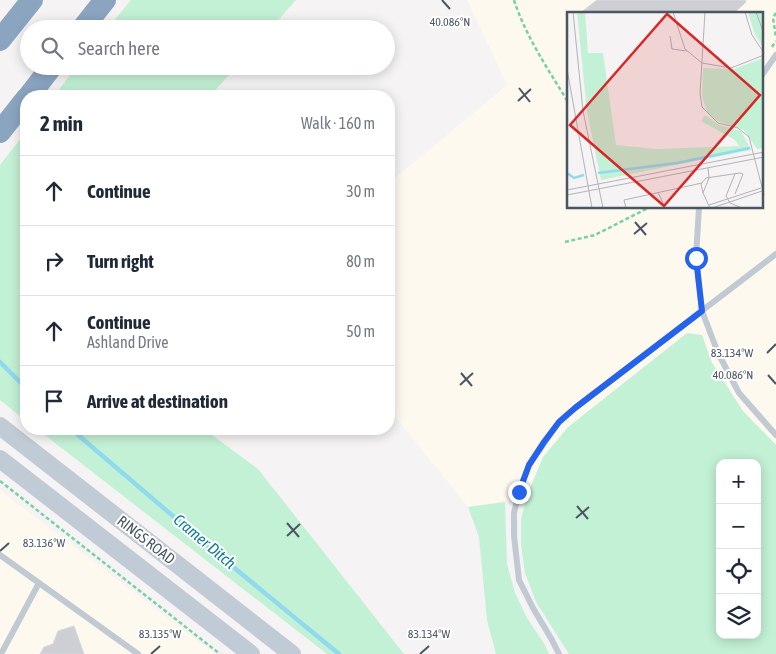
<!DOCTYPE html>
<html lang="en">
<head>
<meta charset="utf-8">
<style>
	:root { --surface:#fff; --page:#f2f2f3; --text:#1f2937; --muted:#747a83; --line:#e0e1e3 }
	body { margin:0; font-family:"Asap Condensed",sans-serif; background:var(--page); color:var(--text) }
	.controls { position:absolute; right:15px; bottom:15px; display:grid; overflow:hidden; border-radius:10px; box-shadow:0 2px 12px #0003 }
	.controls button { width:45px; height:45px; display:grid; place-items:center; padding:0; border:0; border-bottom:1px solid var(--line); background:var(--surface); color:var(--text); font:25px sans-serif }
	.stop { position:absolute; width:15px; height:15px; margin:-11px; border:4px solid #2563eb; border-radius:50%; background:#fff }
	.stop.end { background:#2563eb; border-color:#fff; box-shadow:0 1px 5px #0008 }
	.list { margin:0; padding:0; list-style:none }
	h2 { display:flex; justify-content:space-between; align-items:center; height:65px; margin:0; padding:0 20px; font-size:21px }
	h2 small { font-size:16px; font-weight:400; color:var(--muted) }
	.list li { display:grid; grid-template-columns:32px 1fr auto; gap:15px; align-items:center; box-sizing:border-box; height:70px; padding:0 20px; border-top:1px solid var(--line) }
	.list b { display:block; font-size:19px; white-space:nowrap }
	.list p { margin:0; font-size:16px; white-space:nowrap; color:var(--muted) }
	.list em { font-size:16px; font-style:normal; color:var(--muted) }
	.icon { flex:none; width:28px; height:28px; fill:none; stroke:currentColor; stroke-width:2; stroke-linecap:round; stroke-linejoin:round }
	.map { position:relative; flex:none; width:776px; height:654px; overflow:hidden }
	.search { position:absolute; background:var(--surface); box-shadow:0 2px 12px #0003; left:20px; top:20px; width:375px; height:55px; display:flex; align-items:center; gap:12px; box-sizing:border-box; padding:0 18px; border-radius:28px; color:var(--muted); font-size:19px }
	.panel { position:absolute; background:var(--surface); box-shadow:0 2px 12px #0003; left:20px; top:90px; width:375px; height:345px; border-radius:20px }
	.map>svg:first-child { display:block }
	.commercial { fill:#fdf9ef; fill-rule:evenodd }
	.green { fill:#c3f1d5; fill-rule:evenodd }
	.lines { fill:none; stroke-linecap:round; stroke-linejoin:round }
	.stream { stroke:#90daee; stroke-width:4.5 }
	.building { fill:#cdcfd5; stroke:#d7d9de }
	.path { stroke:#7ad0a6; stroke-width:2.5; stroke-dasharray:4 2.5; stroke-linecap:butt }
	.service { stroke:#c1cad2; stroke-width:6 }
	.secondary { stroke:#c1cbd6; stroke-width:18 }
	.motorway { stroke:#8ba5c1; stroke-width:22 }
	.route { stroke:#2563eb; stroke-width:6 }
	.ticks { fill:none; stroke:#4a5661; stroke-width:2 }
	.labels { text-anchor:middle; stroke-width:4; stroke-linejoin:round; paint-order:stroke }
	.street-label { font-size:15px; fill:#4a5661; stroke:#fff }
	.water-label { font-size:16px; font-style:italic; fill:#0c7c9b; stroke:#fff }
	.inset-river { fill:none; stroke:#90daee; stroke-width:2.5 }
	.inset-road { fill:none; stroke:#b1b4b9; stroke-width:1 }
	.view { fill:#d62828; fill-opacity:0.15; stroke:#d62828; stroke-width:2.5 }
	.inset-edge { fill:none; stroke:#4a5661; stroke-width:2.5 }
	.ticks-label { font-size:12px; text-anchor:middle; fill:#4a5661; stroke:#fff; stroke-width:4; stroke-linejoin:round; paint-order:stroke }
</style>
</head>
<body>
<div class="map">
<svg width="776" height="654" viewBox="0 0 776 654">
	<rect width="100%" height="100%" fill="#f5f3f3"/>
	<g class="commercial">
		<path d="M467,0H776V445L743,411L712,363L702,335L543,457L526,498L468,507L389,409V183L507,85ZM568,14H762V208H568Z"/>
		<path d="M0,490L215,654H0Z"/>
	</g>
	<g class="green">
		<path d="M131,0H296L270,29H107Z"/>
		<path d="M77,66H237L210,96H54Z"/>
		<path d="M26,132V421L0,400V165Z"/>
		<path d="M687,333L702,335L712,363L743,411L776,445V654H569L536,602L525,573L521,544V520L526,498L543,457L568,427ZM720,463H757V635H720Z"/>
		<path d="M37,429H204L258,469L404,654H327Z"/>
		<path d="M505,502L507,564L515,593L527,618L545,645L549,654H496L487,620L479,537L468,507Z"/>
	</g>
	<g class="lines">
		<g class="stream">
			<path d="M0,362L26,388"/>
			<path d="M71,429L221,557L339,654"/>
		</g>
	</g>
	<g class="building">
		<path d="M597,0H745L746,2L733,14H579Z"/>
		<path d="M74,626L84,654H40L44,647L53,644L58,631Z"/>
	</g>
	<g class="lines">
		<g class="path">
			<path d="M514,0C526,37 548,69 568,102"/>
			<path d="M776,13L773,18L776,37"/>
			<path d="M772,47L776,41"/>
			<path d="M565,242L595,235L648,208"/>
			<path d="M0,481L220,654"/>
		</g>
		<g class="service">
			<path d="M762,75L776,55"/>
			<path d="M699,208L696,257L702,311L718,353L739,393L776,435"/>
			<path d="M0,555L138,654"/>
			<path d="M1,654L39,583"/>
			<path d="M559,654L552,640L533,608L519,580L514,536V513L519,492L529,465L559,422L575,408L776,254"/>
		</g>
		<g class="secondary">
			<path d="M0,426L292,654"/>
			<path d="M0,459L251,654"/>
		</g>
		<g class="motorway">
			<path d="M82,29L105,0"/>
			<path d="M0,40L32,0"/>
			<path d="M29,96L52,66"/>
			<path d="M0,132L26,99"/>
		</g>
	</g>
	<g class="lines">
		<path class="route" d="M519,492L529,465L544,442L559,422L575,408L702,311L696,258"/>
	</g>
	<path class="ticks" d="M442,0L450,9M519,88L530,102M518,101L531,89M635,222L646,235M634,234L647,223M767,353L776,344M461,373L472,386M768,375L776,384M460,385L473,373M577,506L588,519M576,518L589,507M287,523L299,537M287,536L300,524M0,551L9,543M151,654L160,646M420,654L429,646"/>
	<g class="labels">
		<g class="street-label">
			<text transform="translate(146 540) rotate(38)" y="5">RINGS ROAD</text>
		</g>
		<g class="water-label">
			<text transform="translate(205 541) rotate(40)" y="6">Cramer Ditch</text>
		</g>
	</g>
	<g transform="translate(567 12)">
		<rect width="196" height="196" fill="#f5f3f3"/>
		<path d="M10,0H18L21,41H36L49,133L89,137L172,134L168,128L134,109L138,103L152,113L174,119L184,138L34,168L20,100ZM181,0H196V36L187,20ZM196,46V136L190,137L177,118L150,109L140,100L135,85L136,56L167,57Z" fill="#c3f1d5"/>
		<path class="inset-river" d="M0,161L7,166L17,163M31,161L110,151L183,136"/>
		<path class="inset-road" d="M6,0L16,99L36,196M106,0L118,37L135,51L164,56L197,43M138,0L133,81L135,95L151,111L171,116L182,125L197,183M178,0L185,23L197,41M189,0L197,22M103,24L105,37L120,39M0,57L25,196M141,156L142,166L136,181L143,196M168,162L159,184L163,191L175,196M0,178L197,140M91,180L98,196M136,181L134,172L139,166L173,161L176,162L168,182M0,183L197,145M142,193L194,176M59,196L57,188L135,171M145,196L195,179"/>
		<path class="view" d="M100,2L193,83L97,194L3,113Z"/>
		<rect width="196" height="196" class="inset-edge"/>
	</g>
	<g class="ticks-label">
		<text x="450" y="26">40.086°N</text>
		<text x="732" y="357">83.134°W</text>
		<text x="733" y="379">40.086°N</text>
		<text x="44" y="547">83.136°W</text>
		<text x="160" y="638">83.135°W</text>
		<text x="429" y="638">83.134°W</text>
	</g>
</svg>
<div class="controls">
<button>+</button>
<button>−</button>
<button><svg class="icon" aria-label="locate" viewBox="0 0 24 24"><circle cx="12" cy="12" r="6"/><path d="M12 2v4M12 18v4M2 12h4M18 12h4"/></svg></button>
<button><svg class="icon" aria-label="layers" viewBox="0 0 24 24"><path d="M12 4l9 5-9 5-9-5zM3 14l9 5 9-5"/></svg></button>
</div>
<div class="stop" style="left:696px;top:258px"></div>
<div class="stop end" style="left:519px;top:492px"></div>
<div class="search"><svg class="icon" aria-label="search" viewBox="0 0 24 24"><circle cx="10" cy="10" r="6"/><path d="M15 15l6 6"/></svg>Search here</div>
<section class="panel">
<h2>2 min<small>Walk · 160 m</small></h2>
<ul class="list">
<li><svg class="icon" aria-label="ahead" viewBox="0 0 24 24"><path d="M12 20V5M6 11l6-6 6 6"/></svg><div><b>Continue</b></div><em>30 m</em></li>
<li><svg class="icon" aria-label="right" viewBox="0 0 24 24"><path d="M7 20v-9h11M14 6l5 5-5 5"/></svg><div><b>Turn right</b></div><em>80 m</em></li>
<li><svg class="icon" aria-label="ahead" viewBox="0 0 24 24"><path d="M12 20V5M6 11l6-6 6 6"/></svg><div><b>Continue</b><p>Ashland Drive</p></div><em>50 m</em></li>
<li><svg class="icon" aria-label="arrive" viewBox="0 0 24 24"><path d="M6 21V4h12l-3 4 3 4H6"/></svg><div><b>Arrive at destination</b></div></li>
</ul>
</section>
</div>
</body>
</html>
